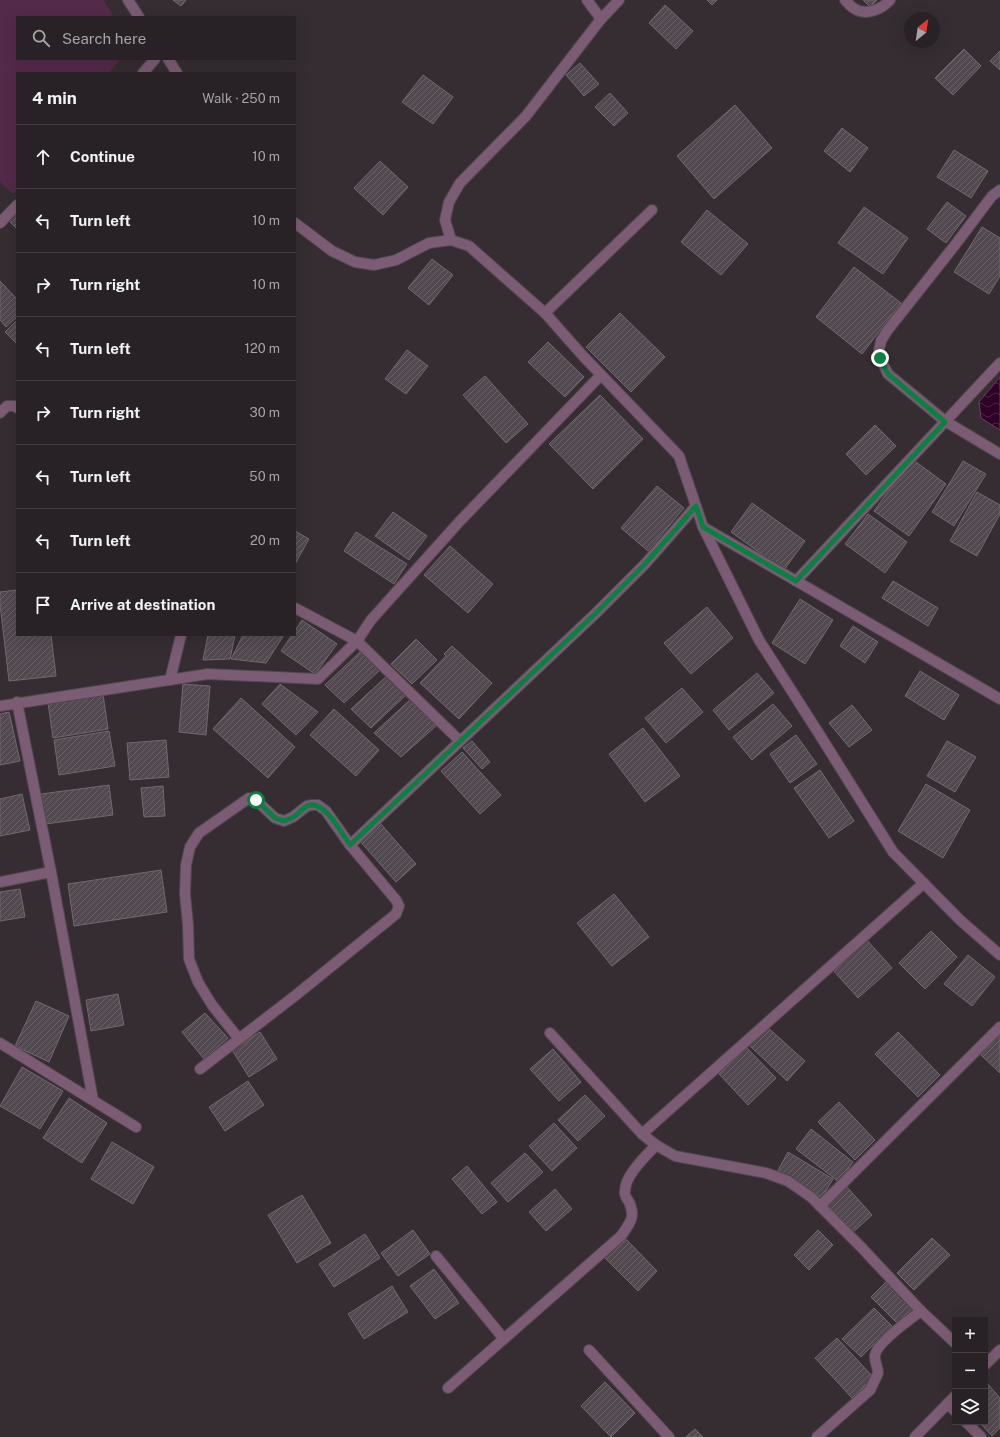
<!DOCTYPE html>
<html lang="en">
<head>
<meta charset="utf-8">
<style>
	:root { --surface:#282226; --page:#342f32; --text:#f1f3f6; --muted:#a5a4a7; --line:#443f43 }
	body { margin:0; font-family:"Public Sans",sans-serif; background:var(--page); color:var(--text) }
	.controls { position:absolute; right:12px; bottom:12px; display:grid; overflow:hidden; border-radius:0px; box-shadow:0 4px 16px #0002 }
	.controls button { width:36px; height:36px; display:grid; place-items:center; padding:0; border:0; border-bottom:1px solid var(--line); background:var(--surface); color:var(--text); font:20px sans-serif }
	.compass { position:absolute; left:904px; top:12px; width:36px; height:36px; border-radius:50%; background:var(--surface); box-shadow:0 4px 16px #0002; rotate:29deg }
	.stop { position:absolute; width:12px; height:12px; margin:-9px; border:3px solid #0b8043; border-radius:50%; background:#fff }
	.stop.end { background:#0b8043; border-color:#fff; box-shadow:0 1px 4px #0008 }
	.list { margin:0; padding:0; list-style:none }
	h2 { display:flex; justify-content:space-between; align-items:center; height:52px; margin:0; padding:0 16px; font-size:17px }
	h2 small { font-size:13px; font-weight:400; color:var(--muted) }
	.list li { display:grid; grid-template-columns:26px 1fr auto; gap:12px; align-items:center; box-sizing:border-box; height:64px; padding:0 16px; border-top:1px solid var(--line) }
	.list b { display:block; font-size:15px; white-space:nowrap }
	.list em { font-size:13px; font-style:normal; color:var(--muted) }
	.icon { flex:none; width:22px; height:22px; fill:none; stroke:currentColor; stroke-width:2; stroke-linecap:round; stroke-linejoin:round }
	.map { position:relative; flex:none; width:1000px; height:1437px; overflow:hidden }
	.search { position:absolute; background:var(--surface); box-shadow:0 4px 16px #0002; left:16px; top:16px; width:280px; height:44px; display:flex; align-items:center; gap:10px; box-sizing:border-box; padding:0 14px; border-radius:0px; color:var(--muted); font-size:15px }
	.panel { position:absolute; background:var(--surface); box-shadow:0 4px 16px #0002; left:16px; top:72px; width:280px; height:564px; border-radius:0px }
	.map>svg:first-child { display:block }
	.grass { fill:#532a49 }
	.water { fill:url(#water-waves); stroke:#64415d }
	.building { fill:url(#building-hatch); stroke:#72696f }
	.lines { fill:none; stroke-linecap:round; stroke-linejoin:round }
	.minor-casing { stroke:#50484d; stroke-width:12 }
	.minor { stroke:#7c5c74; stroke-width:10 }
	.route { stroke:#0b8043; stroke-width:5 }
</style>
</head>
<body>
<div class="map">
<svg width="1000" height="1437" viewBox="0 0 1000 1437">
	<defs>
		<pattern id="water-waves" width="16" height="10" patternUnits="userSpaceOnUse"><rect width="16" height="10" fill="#300027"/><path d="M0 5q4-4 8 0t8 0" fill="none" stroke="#4e2446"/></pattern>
		<pattern id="building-hatch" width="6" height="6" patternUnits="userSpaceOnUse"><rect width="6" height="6" fill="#51494f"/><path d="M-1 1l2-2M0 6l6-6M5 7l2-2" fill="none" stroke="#6a6268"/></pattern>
	</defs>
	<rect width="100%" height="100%" fill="#352d32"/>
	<path class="grass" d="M0,0H103L112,13L113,17H17V59H120L109,73H17V190L13,194L0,182Z"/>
	<path class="water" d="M1000,377V430L981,418L979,402Z"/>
	<g class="building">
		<path d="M173,0H186L181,6Z"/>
		<path d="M707,0H717L712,5Z"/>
		<path d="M863,0H877L870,7Z"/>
		<path d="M665,5L693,31L676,49L649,23Z"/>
		<path d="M964,49L981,66L953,95L935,78Z"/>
		<path d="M1000,51V70L990,61Z"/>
		<path d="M580,63L599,84L584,96L566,75Z"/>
		<path d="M423,75L453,97L433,124L402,102Z"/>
		<path d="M610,93L628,113L614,126L595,107Z"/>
		<path d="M735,105L772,148L714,199L677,156Z"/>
		<path d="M842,128L868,148L850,172L824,151Z"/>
		<path d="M954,150L988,171L971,198L937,177Z"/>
		<path d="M380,161L408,187L383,215L354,188Z"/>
		<path d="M947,202L966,216L946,243L927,229Z"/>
		<path d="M864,207L908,238L883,274L838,243Z"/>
		<path d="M707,210L748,244L721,275L681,242Z"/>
		<path d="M17,213V229L9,221Z"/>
		<path d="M982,227L1000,238V276L989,294L954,272Z"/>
		<path d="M432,259L453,275L429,305L408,288Z"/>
		<path d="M854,267L901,303L862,354L816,317Z"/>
		<path d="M0,281L17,299V317L6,327L0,320Z"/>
		<path d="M620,313L665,357L631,392L586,347Z"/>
		<path d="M17,320V344L5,332Z"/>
		<path d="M548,342L584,377L565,397L528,362Z"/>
		<path d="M407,350L428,366L406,394L385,379Z"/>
		<path d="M485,376L528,424L506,443L463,395Z"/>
		<path d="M600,395L643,439L593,489L549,444Z"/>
		<path d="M875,425L896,446L866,475L846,454Z"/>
		<path d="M912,459L946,484L909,536L874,511Z"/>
		<path d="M963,461L986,474L954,526L932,512Z"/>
		<path d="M657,486L684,508L648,551L621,528Z"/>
		<path d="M977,492L1000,505V514L977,556L950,541Z"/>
		<path d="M752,503L805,541L784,570L731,532Z"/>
		<path d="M393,512L427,536L409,560L375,536Z"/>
		<path d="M868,514L907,542L885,573L845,544Z"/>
		<path d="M295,531L309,539L295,564Z"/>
		<path d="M356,532L407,564L394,584L344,551Z"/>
		<path d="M450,546L493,584L468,613L424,575Z"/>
		<path d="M893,581L938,608L928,626L882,598Z"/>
		<path d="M17,590V635H51L56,676L9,681L0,604V592Z"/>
		<path d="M800,599L833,620L805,664L772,643Z"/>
		<path d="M707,607L733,638L691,674L664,643Z"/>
		<path d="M302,620L337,644L315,674L281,651L292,635H295V631Z"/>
		<path d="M853,626L878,642L865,663L840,646Z"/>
		<path d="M208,635H235L230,659L203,660Z"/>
		<path d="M243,635H284L266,663L231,659Z"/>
		<path d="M416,639L437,660L412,684L391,664Z"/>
		<path d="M452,646L492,683L459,719L420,683L446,656L444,654Z"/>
		<path d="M361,651L380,670L344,703L325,685Z"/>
		<path d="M920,671L959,695L944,720L905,696Z"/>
		<path d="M757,673L774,693L729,730L713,710Z"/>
		<path d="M388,675L407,694L371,728L351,709Z"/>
		<path d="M183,684L210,686L206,735L179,732Z"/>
		<path d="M280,684L318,712L296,735L262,704Z"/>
		<path d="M682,688L703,712L666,743L645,718Z"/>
		<path d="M103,694L108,729L53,738L48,703Z"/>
		<path d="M241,698L295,747L268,778L213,729Z"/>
		<path d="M411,699L436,726L401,757L374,733Z"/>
		<path d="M773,704L792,726L752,760L733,737Z"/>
		<path d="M852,705L872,730L849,747L829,723Z"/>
		<path d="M334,709L379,750L356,776L310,735Z"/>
		<path d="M9,712L20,761L0,765V714Z"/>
		<path d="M643,728L680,776L645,802L609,754Z"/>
		<path d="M109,731L115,766L59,775L54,740Z"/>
		<path d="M796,735L817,764L790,783L770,754Z"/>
		<path d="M166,740L169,777L130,780L127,743Z"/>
		<path d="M472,741L490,762L482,769L463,748Z"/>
		<path d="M947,741L976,757L955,792L927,776Z"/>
		<path d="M462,752L501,795L480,814L441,771Z"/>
		<path d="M820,770L854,821L829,838L794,788Z"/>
		<path d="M926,784L970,810L943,858L898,831Z"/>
		<path d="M109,785L113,815L45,824L41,794Z"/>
		<path d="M163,786L165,816L144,817L141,788Z"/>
		<path d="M22,794L30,830L0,836V799Z"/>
		<path d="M380,823L416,864L396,882L359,840Z"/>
		<path d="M161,870L167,912L74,926L68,884Z"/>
		<path d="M20,889L25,917L0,921V892Z"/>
		<path d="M614,894L649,937L612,966L577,923Z"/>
		<path d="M931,931L957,957L925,989L899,963Z"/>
		<path d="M865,938L892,968L858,998L831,968Z"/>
		<path d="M968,955L995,977L972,1006L944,984Z"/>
		<path d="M118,994L124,1025L91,1031L86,1000Z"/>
		<path d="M36,1001L69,1016L49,1062L15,1046Z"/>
		<path d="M205,1013L228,1038L204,1059L182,1032Z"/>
		<path d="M766,1026L805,1061L787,1081L749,1045Z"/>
		<path d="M260,1032L277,1059L249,1077L232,1050Z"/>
		<path d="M898,1032L940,1075L918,1097L875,1054Z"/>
		<path d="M1000,1035V1073L981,1055Z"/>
		<path d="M747,1048L776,1078L748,1105L719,1074Z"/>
		<path d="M553,1049L581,1082L559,1101L530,1069Z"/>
		<path d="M22,1067L63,1091L40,1129L0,1106Z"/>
		<path d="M248,1081L264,1105L225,1131L209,1107Z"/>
		<path d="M585,1095L605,1116L578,1141L558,1120Z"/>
		<path d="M69,1098L107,1123L82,1163L43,1138Z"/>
		<path d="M839,1102L875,1140L855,1160L818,1122Z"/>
		<path d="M554,1123L577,1148L552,1171L529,1146Z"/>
		<path d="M811,1129L853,1162L839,1182L796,1149Z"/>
		<path d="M112,1142L154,1167L133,1204L91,1179Z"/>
		<path d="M788,1152L833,1179L822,1198L777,1172Z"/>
		<path d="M525,1153L543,1172L508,1202L491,1183Z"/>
		<path d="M467,1166L497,1202L482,1214L452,1179Z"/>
		<path d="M847,1187L872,1215L851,1234L827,1205Z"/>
		<path d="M555,1189L572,1209L546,1231L529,1212Z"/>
		<path d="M302,1195L331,1243L297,1263L268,1215Z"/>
		<path d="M413,1230L430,1254L398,1276L381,1253Z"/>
		<path d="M818,1230L833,1245L809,1270L794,1255Z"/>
		<path d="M365,1234L380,1258L334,1287L319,1264Z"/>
		<path d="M622,1235L657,1271L638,1291L602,1255Z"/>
		<path d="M932,1238L950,1255L914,1290L897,1273Z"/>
		<path d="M434,1269L459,1303L435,1319L410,1286Z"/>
		<path d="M888,1280L916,1307L899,1325L871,1297Z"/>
		<path d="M392,1286L408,1312L364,1339L348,1314Z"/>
		<path d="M874,1308L892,1326L861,1357L842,1339Z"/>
		<path d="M837,1338L874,1378L852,1398L815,1358Z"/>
		<path d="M605,1382L635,1413L611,1437L581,1406Z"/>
		<path d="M987,1383L1000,1398V1428L992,1436L979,1422H985V1384Z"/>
		<path d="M695,1429L703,1437H686Z"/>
	</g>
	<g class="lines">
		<g class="minor-casing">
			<g id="minor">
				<path d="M128,0L139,17"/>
				<path d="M587,0L601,19"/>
				<path d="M845,0C848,3 851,7 855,9C867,16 882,9 890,0"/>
				<path d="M168,59L177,73"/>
				<path d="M143,73L155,59"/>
				<path d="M1000,190L992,196L955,245L887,331L881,341L879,350L880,358L888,374L945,421L1000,454"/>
				<path d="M0,223L17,205"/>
				<path d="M295,223L332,251L355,262L374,265L396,260L429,243L451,240L469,246L545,313L583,356L679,456L703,527L759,640L816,729L893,852L960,920L1000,955"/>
				<path d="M451,240L445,220L449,202L460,183L526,116L601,19L619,0"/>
				<path d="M545,313L652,210"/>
				<path d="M0,413L7,406H15L17,408"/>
				<path d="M703,527L1000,699"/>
				<path d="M796,581L1000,363"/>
				<path d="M295,608L357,641L460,741"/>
				<path d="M170,680L181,635"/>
				<path d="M17,702L51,872L93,1100"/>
				<path d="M0,706L208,674L318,679L357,641L371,620L460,521L601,375"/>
				<path d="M350,845L595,614L645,564L696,506"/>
				<path d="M0,882L51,872"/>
				<path d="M550,1033L642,1134L656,1145L675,1156L766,1173L788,1181L811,1197L861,1247L921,1311L955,1343"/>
				<path d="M0,1043L136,1127"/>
				<path d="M200,1069L296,995L396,914L399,906L396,900L350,845L326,811L318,805H312L307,806L293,817L284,821L275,818L256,800L249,798L199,833L190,847L186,865L185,894L188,925L189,959L198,982L212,1005L239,1039"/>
				<path d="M642,1134L924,883"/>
				<path d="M820,1206L1000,1027"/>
				<path d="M436,1256L504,1339"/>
				<path d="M589,1350L669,1437"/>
				<path d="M985,1365L1000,1350"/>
				<path d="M448,1388L621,1236C630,1223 636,1217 629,1202C627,1199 624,1194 625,1191C625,1175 646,1156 656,1145"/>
				<path d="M947,1404L955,1411"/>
				<path d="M966,1422L981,1437"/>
				<path d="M817,1437L870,1390L878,1373C878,1367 874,1361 875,1355C877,1343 910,1319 921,1311"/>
				<path d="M915,1437L955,1396"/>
			</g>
		</g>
		<use href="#minor" class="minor"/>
	</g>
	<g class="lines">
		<path class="route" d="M256,800L275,818L284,821C287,820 292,818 295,816C299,813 303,808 307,806C324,798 342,834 350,845L595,614L645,564L696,506L703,527L796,581L945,422L888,374L880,358"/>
	</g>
</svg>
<div class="controls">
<button>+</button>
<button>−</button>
<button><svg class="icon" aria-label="layers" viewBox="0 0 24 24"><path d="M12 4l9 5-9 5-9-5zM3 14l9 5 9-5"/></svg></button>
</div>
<svg class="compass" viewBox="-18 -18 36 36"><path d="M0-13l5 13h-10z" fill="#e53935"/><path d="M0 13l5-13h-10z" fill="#a5a4a7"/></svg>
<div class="stop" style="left:256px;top:800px"></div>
<div class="stop end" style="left:880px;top:358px"></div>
<div class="search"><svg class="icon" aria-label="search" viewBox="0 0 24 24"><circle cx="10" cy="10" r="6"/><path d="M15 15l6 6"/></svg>Search here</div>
<section class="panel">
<h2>4 min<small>Walk · 250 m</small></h2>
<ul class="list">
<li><svg class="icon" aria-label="ahead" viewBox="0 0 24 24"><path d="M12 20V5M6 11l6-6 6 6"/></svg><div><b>Continue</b></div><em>10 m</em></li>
<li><svg class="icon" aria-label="left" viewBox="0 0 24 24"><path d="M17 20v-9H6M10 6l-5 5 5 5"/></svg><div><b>Turn left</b></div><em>10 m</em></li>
<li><svg class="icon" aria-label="right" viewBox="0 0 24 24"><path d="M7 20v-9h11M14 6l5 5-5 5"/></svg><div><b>Turn right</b></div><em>10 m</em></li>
<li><svg class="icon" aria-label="left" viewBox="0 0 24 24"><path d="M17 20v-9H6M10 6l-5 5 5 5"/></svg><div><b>Turn left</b></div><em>120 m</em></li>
<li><svg class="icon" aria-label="right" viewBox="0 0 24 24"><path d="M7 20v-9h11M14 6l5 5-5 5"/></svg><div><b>Turn right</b></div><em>30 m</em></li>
<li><svg class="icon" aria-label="left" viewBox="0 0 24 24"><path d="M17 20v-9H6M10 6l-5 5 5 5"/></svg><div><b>Turn left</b></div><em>50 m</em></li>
<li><svg class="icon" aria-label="left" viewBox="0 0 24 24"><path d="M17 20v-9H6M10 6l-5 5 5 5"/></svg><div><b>Turn left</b></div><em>20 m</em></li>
<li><svg class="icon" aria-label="arrive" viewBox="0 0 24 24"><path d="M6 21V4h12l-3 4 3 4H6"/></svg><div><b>Arrive at destination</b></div></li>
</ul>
</section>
</div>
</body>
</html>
